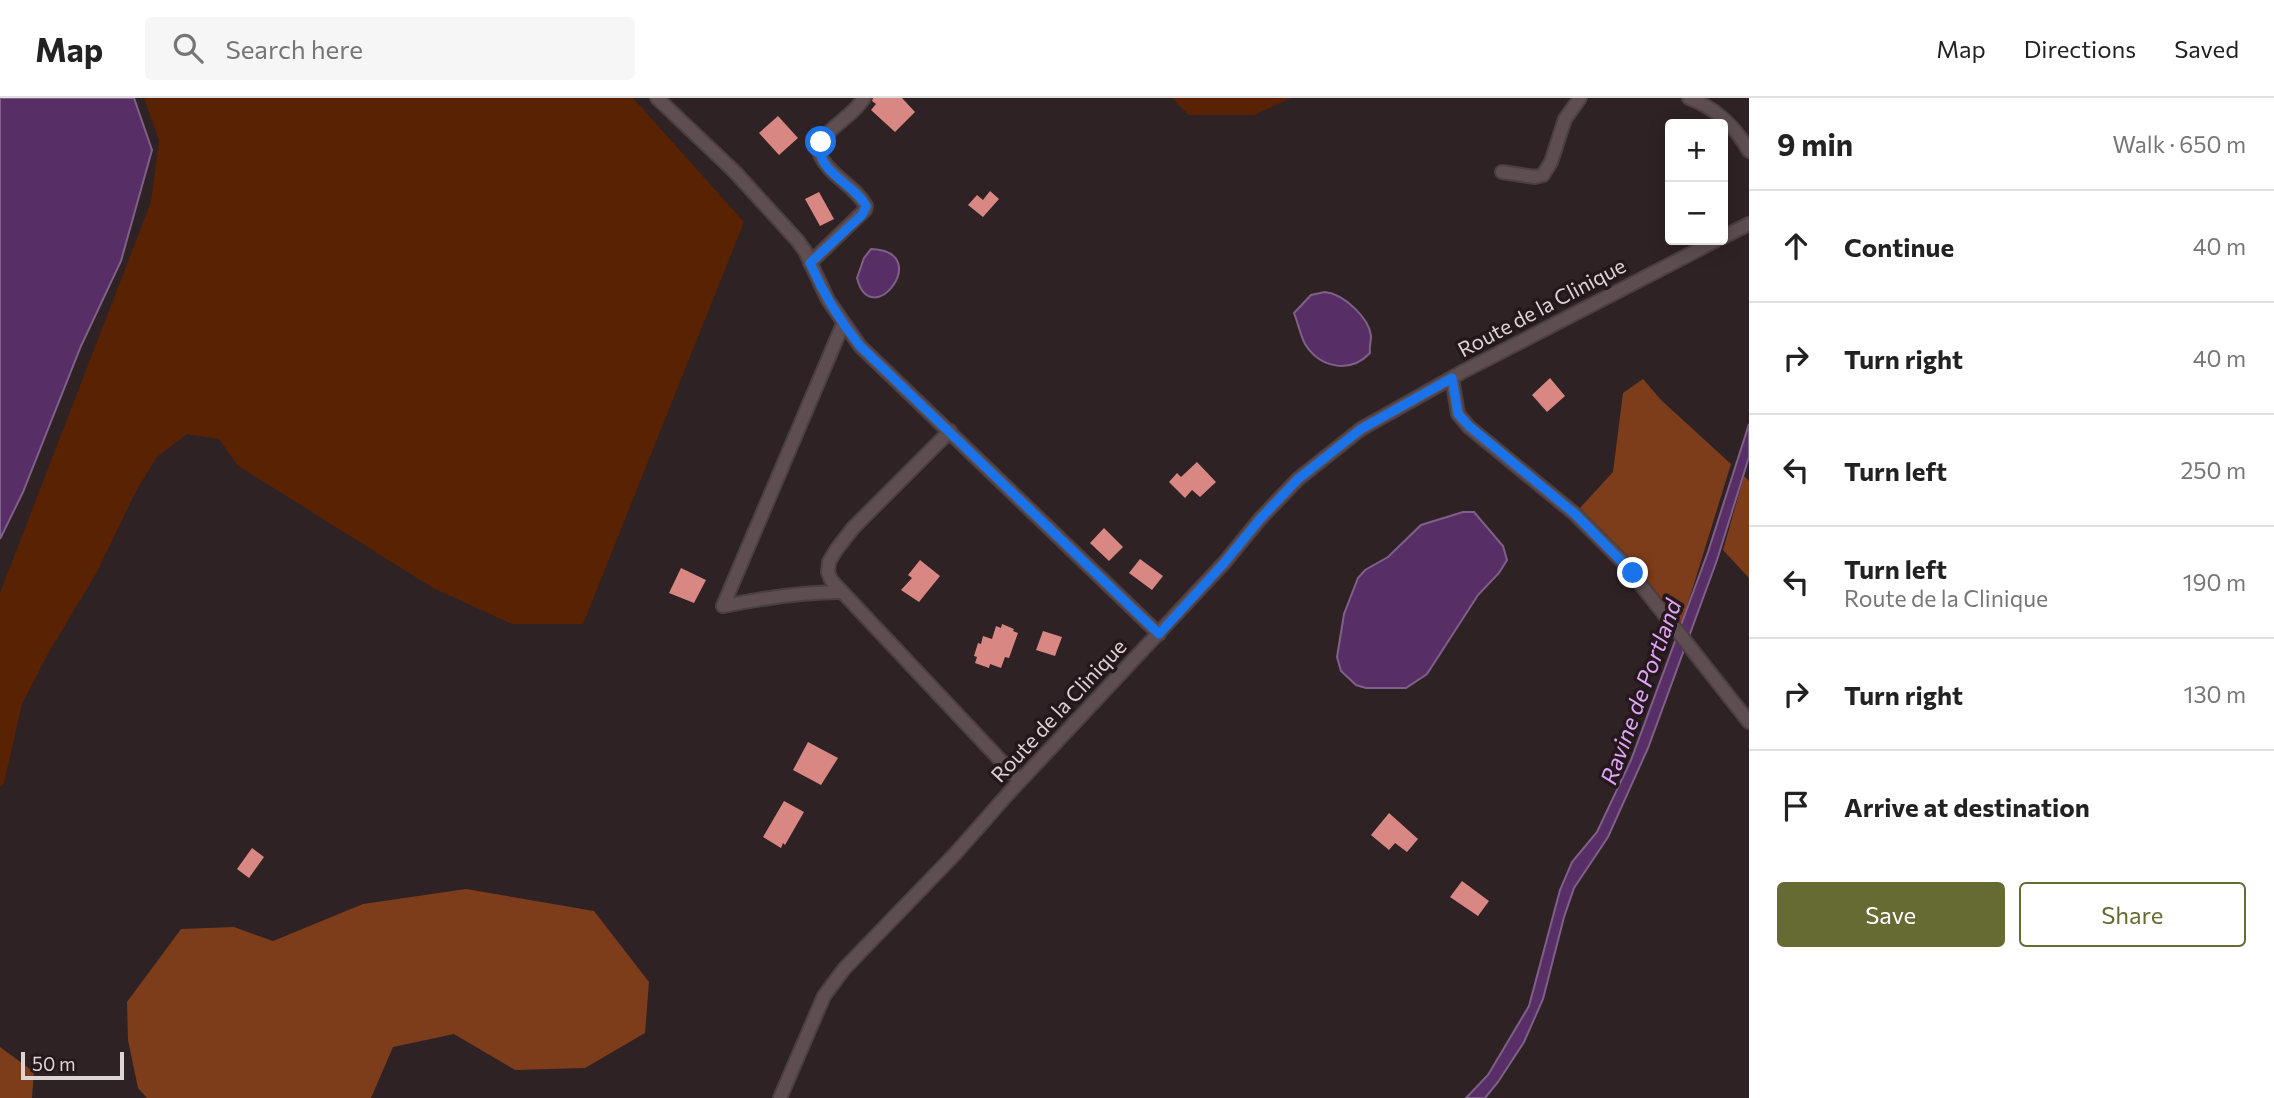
<!DOCTYPE html>
<html lang="en">
<head>
<meta charset="utf-8">
<style>
	:root { --surface:#fff; --page:#f6f6f6; --text:#222; --muted:#767676; --line:#e0e0e0; --accent:#666a33 }
	body { margin:0; font-family:Commissioner,sans-serif; background:var(--page); color:var(--text) }
	.controls { position:absolute; right:21px; top:21px; display:grid; overflow:hidden; border-radius:7px; box-shadow:0 4px 18px #0003 }
	.controls button { width:63px; height:63px; display:grid; place-items:center; padding:0; border:0; border-bottom:2px solid var(--line); background:var(--surface); color:var(--text); font:35px sans-serif }
	.scale { position:absolute; left:21px; bottom:18px; width:103px; box-sizing:border-box; padding-left:7px; border:4px solid #ddd4d6; border-top:0; font-size:19px; line-height:24px; white-space:nowrap; color:#ddd4d6; -webkit-text-stroke:5px #25181c; paint-order:stroke }
	.stop { position:absolute; width:21px; height:21px; margin:-16px; border:5px solid #1a73e8; border-radius:50%; background:#fff }
	.stop.end { background:#1a73e8; border-color:#fff; box-shadow:0 2px 7px #0008 }
	.list { margin:0; padding:0; list-style:none }
	h2 { display:flex; justify-content:space-between; align-items:center; height:91px; margin:0; padding:0 28px; font-size:30px }
	h2 small { font-size:23px; font-weight:400; color:var(--muted) }
	.list li { display:grid; grid-template-columns:46px 1fr auto; gap:21px; align-items:center; box-sizing:border-box; height:112px; padding:0 28px; border-top:2px solid var(--line) }
	.list b { display:block; font-size:26px; white-space:nowrap }
	.list p { margin:0; font-size:23px; white-space:nowrap; color:var(--muted) }
	.list em { font-size:23px; font-style:normal; color:var(--muted) }
	.actions { display:flex; gap:14px; padding:21px 28px }
	.actions a { flex:1; padding:16px 0; border:2px solid var(--accent); border-radius:7px; text-align:center; font-size:24px; color:var(--accent) }
	.actions .main { background:var(--accent); color:#fff }
	.icon { flex:none; width:38px; height:38px; fill:none; stroke:currentColor; stroke-width:2; stroke-linecap:round; stroke-linejoin:round }
	.map { position:relative; flex:none; width:1749px; height:1000px; overflow:hidden }
	header { display:flex; align-items:center; gap:42px; box-sizing:border-box; height:98px; padding:0 35px; background:var(--surface); border-bottom:2px solid var(--line) }
	header strong { font-size:33px }
	nav { display:flex; gap:38px; margin-inline-start:auto; font-size:24px }
	.search { width:490px; height:63px; background:var(--page); display:flex; align-items:center; gap:18px; box-sizing:border-box; padding:0 24px; border-radius:7px; color:var(--muted); font-size:26px }
	main { display:flex }
	aside { flex:1; background:var(--surface) }
	.map>svg:first-child { display:block }
	.green { fill:#582203 }
	.forest { fill:#7d3c1a }
	.water { fill:#572f66; stroke:#7f6088; stroke-width:2 }
	.building { fill:#d98783 }
	.lines { fill:none; stroke-linecap:round; stroke-linejoin:round }
	.minor-casing { stroke:#4a3f42; stroke-width:16 }
	.minor { stroke:#5e4e52; stroke-width:12 }
	.route { stroke:#1a73e8; stroke-width:9 }
	.labels { text-anchor:middle; stroke-width:7; stroke-linejoin:round; paint-order:stroke }
	.street-label { font-size:21px; fill:#ddd4d6; stroke:#25181c }
	.water-label { font-size:23px; font-style:italic; fill:#e0a4f9; stroke:#25181c }
</style>
</head>
<body>
<header>
<strong>Map</strong>
<div class="search"><svg class="icon" aria-label="search" viewBox="0 0 24 24"><circle cx="10" cy="10" r="6"/><path d="M15 15l6 6"/></svg>Search here</div>
<nav><a>Map</a><a>Directions</a><a>Saved</a></nav>
</header>
<main>
<div class="map">
<svg width="1749" height="1000" viewBox="0 0 1749 1000">
	<rect width="100%" height="100%" fill="#2f2225"/>
	<g class="green">
		<path d="M144,0H633L744,124L583,526H512L433,490L237,367L219,341L187,336L157,359L136,393L97,474L49,554L22,606L4,685L0,689V495L151,104L159,42Z"/>
		<path d="M1172,0H1291L1254,17H1189Z"/>
	</g>
	<g class="forest">
		<path d="M1643,281L1661,302L1731,366L1681,528L1627,457L1579,411L1613,374L1623,295Z"/>
		<path d="M1744,378L1749,383V480L1723,452Z"/>
		<path d="M466,791L594,813L649,884L645,935L585,970L515,972L454,936L393,949L371,1000H147L138,990L128,942L127,904L181,831L234,829L273,843L363,806Z"/>
		<path d="M0,949L34,974L32,1000H0Z"/>
	</g>
	<g class="water">
		<path d="M0,0H134L152,52L121,163L81,248L23,394L0,441Z"/>
		<path d="M871,151C935,153 871,236 857,180L864,160Z"/>
		<path d="M1325,194C1343,196 1369,219 1371,238C1371,244 1369,250 1370,255C1350,276 1320,270 1305,246C1300,236 1298,225 1294,215L1311,197Z"/>
		<path d="M1749,326V359L1717,462L1648,650L1608,739L1574,790L1564,819L1543,901L1524,944L1498,984L1485,1000H1466L1488,977L1529,908L1560,792L1572,764L1597,734L1631,662L1708,454Z"/>
		<path d="M1463,414H1474L1503,448L1507,462L1499,475L1478,497L1427,576L1406,590H1366L1356,587L1341,573L1337,559L1344,516L1358,480L1365,472L1388,459L1421,427Z"/>
	</g>
	<g class="building">
		<path d="M873,0H902L915,14L895,34L871,12L876,6L872,3Z"/>
		<path d="M778,18L798,40L779,57L759,35Z"/>
		<path d="M990,93L999,101L983,119L968,107L977,97L983,102Z"/>
		<path d="M819,94L834,121L820,128L805,101Z"/>
		<path d="M1550,280L1565,298L1547,314L1532,297Z"/>
		<path d="M1197,364L1216,384L1200,399L1192,392L1185,400L1169,384L1177,375L1181,379Z"/>
		<path d="M1104,430L1123,449L1109,463L1090,445Z"/>
		<path d="M1140,461L1163,478L1152,492L1129,475Z"/>
		<path d="M920,462L940,478L919,504L901,492L912,480L908,477Z"/>
		<path d="M681,470L706,482L694,505L669,495Z"/>
		<path d="M1002,526L1014,531L1013,533L1018,535L1009,560L1005,559L1001,570L990,566L989,570L975,565L977,559L974,558L978,545L981,546L983,538L992,541L996,528L1001,530Z"/>
		<path d="M1043,533L1062,539L1055,558L1036,552Z"/>
		<path d="M808,644L838,660L821,687L793,672Z"/>
		<path d="M784,703L804,714L785,747L783,745L781,750L763,739Z"/>
		<path d="M1389,715L1418,741L1407,754L1395,745L1389,752L1371,737Z"/>
		<path d="M252,750L264,759L249,780L237,771Z"/>
		<path d="M1462,783L1489,803L1478,818L1450,799Z"/>
	</g>
	<g class="lines">
		<g class="minor-casing">
			<g id="minor">
				<path d="M657,0L735,74L797,142L805,153L828,202L860,248L1159,536"/>
				<path d="M1689,0C1715,10 1735,28 1749,53"/>
				<path d="M1502,74L1535,79L1543,77L1551,64L1565,21L1580,0"/>
				<path d="M1723,139L1749,126"/>
				<path d="M810,165L865,112L866,108C855,87 828,78 819,54C824,28 851,22 864,0"/>
				<path d="M1452,280L1458,316L1469,329L1575,416L1623,464L1749,624"/>
				<path d="M950,333L853,430L836,452L829,464L828,474L831,482L1020,683"/>
				<path d="M723,508L843,226"/>
				<path d="M723,508C763,500 801,494 842,494"/>
				<path d="M780,1000L824,898L844,871L955,756L1007,697L1224,465L1260,421L1298,381L1361,331L1464,273L1717,142"/>
			</g>
		</g>
		<use href="#minor" class="minor"/>
	</g>
	<g class="lines">
		<path class="route" d="M821,44C814,74 854,85 866,108L862,117L810,165C823,195 839,222 860,248L1159,536L1224,465L1260,421L1298,381L1361,331L1452,280L1458,316L1469,328L1575,416L1633,475"/>
	</g>
	<g class="labels">
		<g class="street-label">
			<text transform="translate(1542 210) rotate(-28)" y="7">Route de la Clinique</text>
			<text transform="translate(1059 613) rotate(-47)" y="7">Route de la Clinique</text>
		</g>
		<g class="water-label">
			<text transform="translate(1641 594) rotate(-70)" y="8">Ravine de Portland</text>
		</g>
	</g>
</svg>
<div class="controls">
<button>+</button>
<button>−</button>
</div>
<div class="scale">50 m</div>
<div class="stop" style="left:821px;top:44px"></div>
<div class="stop end" style="left:1633px;top:475px"></div>
</div>
<aside>
<h2>9 min<small>Walk · 650 m</small></h2>
<ul class="list">
<li><svg class="icon" aria-label="ahead" viewBox="0 0 24 24"><path d="M12 20V5M6 11l6-6 6 6"/></svg><div><b>Continue</b></div><em>40 m</em></li>
<li><svg class="icon" aria-label="right" viewBox="0 0 24 24"><path d="M7 20v-9h11M14 6l5 5-5 5"/></svg><div><b>Turn right</b></div><em>40 m</em></li>
<li><svg class="icon" aria-label="left" viewBox="0 0 24 24"><path d="M17 20v-9H6M10 6l-5 5 5 5"/></svg><div><b>Turn left</b></div><em>250 m</em></li>
<li><svg class="icon" aria-label="left" viewBox="0 0 24 24"><path d="M17 20v-9H6M10 6l-5 5 5 5"/></svg><div><b>Turn left</b><p>Route de la Clinique</p></div><em>190 m</em></li>
<li><svg class="icon" aria-label="right" viewBox="0 0 24 24"><path d="M7 20v-9h11M14 6l5 5-5 5"/></svg><div><b>Turn right</b></div><em>130 m</em></li>
<li><svg class="icon" aria-label="arrive" viewBox="0 0 24 24"><path d="M6 21V4h12l-3 4 3 4H6"/></svg><div><b>Arrive at destination</b></div></li>
</ul>
<div class="actions"><a class="main">Save</a><a>Share</a></div>
</aside>
</main>
</body>
</html>
